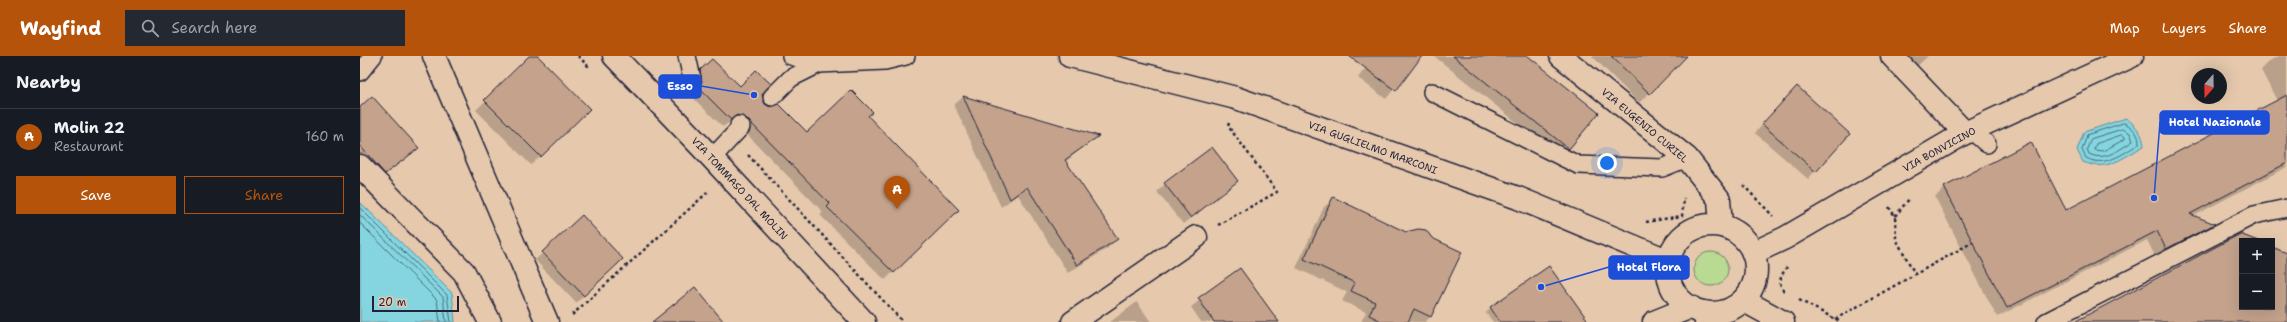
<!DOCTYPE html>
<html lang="en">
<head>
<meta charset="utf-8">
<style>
	:root { --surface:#171b24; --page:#242831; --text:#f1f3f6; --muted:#9ea1a6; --line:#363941; --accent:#b45309 }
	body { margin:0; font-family:"Shantell Sans",sans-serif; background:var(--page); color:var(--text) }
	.controls { position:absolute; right:12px; bottom:12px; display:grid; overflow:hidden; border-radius:0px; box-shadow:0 4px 16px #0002 }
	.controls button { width:36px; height:36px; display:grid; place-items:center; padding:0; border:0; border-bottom:1px solid var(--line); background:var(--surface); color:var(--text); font:20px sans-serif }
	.compass { position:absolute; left:1831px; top:12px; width:36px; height:36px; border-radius:50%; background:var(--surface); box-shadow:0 4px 16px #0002; rotate:200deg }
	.scale { position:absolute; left:12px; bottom:10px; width:87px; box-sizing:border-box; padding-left:4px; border:2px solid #22223b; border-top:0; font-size:11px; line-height:14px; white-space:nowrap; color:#22223b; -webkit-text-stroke:3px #e6c9ad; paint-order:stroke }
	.you { position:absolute; left:1247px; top:107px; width:14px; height:14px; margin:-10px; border:3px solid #fff; border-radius:50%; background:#1a73e8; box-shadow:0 0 0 6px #1a73e833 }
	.badge { display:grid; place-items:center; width:26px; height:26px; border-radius:50%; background:var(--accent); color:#fff; font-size:13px; font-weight:700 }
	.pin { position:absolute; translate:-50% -33px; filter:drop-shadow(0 1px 2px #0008) }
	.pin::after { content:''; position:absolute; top:21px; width:14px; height:12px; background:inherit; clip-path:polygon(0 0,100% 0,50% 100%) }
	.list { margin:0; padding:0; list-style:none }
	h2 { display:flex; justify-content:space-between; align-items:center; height:52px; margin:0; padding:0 16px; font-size:17px }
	h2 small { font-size:13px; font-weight:400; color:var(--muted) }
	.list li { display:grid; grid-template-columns:26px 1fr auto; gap:12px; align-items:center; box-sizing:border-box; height:56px; padding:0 16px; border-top:1px solid var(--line) }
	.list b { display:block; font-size:15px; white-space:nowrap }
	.list p { margin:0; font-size:13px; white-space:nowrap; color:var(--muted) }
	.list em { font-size:13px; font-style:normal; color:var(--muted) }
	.actions { display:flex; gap:8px; padding:12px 16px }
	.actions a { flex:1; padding:9px 0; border:1px solid var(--accent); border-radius:0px; text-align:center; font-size:14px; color:var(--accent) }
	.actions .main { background:var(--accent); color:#fff }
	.icon { flex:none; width:22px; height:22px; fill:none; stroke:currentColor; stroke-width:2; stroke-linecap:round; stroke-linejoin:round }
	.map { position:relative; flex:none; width:1927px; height:266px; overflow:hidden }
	header { display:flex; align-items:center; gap:24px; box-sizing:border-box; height:56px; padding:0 20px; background:var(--accent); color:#fff }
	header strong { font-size:19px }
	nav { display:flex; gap:22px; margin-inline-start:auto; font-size:14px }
	.search { width:280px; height:36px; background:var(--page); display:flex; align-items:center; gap:10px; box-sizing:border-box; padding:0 14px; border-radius:0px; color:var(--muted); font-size:15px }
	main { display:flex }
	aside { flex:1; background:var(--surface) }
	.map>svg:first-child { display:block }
	.green { fill:#b9da93; stroke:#6e7e67 }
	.water { fill:#84d5df; stroke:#5d8d9d }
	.shadow { fill:#0003 }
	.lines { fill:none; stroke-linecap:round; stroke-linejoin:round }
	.shore { stroke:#496a7d; stroke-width:1 }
	.building { fill:#c4a28c; stroke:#22223b }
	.lane-casing { stroke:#22223b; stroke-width:20 }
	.street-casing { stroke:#22223b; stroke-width:25 }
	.secondary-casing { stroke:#22223b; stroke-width:25 }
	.path { stroke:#22223b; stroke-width:2.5; stroke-dasharray:3 3; stroke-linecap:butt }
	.lane { stroke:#e6c9ad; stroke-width:17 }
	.street { stroke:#e6c9ad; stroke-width:22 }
	.secondary { stroke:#e6c9ad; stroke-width:22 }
	.labels { text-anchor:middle; stroke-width:3.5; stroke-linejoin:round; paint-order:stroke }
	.street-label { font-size:10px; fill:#22223b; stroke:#e6c9ad }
	.leader { fill:none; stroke:#1d4ed8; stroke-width:1.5 }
	.callout-dot { fill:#1d4ed8; stroke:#e6c9ad; stroke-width:1.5 }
	.callout { fill:#1d4ed8; stroke:#1d4ed8; stroke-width:1.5 }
	.callout-label { font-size:11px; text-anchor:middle; font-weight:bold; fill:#fff }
</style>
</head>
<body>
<header>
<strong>Wayfind</strong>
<div class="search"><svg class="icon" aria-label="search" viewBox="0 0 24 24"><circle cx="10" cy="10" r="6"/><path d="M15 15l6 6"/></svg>Search here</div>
<nav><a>Map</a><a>Layers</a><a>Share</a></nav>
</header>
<main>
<aside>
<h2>Nearby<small></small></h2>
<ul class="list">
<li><span class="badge">A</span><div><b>Molin 22</b><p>Restaurant</p></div><em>160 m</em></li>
</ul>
<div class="actions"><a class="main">Save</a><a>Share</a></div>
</aside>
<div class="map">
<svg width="1927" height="266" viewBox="0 0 1927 266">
	<rect width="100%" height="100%" fill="#e6c9ad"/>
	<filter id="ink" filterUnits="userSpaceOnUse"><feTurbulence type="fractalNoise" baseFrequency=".025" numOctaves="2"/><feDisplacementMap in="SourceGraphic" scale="8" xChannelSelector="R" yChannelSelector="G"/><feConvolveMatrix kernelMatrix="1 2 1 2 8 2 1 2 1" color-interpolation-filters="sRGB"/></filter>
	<g filter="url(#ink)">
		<circle class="green" cx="1351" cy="213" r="17"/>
		<g class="water">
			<path d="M1766,62C1776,70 1783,77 1784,90C1762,102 1748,116 1723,106L1717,94L1724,76Z"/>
			<path d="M0,146L92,237L95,266H0Z"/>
		</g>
		<g class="shadow">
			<path d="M171,0H176L229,53L171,109L116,54Z"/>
			<path d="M1014,0H1061L1026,43L998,22Z"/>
			<path d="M1074,0H1167L1209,93L1200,101Z"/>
			<path d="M1232,0H1326L1279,47Z"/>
			<path d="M1541,0H1568L1554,13Z"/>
			<path d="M1919,0H1927V111L1833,160L1853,168L1844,177L1796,202L1787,184L1637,261L1575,141L1585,132L1706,155L1917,45L1901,14L1911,4Z"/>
			<path d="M352,4L380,32L401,38L404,48L447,77L507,61L598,154L525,224L460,159L463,156L378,69L368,67L363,71L330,39L334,34L333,23Z"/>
			<path d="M1429,39L1489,78L1448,123L1395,77Z"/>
			<path d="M603,41L737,80L705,106L756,183L748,192L708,217L658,139L641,151L594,49Z"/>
			<path d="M0,52L58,92L17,125L0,106Z"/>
			<path d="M877,125L823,168L797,136L805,128Z"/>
			<path d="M974,142L1046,177L1071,183L1101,197L1070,261L1065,266H1053L1048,264L1047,266H1001L1006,256L982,245L987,236L936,212L964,151Z"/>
			<path d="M183,197L254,211L216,247L175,204Z"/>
			<path d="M1188,211L1227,266H1133L1126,257L1130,252Z"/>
			<path d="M880,213L905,266H841L831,251Z"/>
			<path d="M777,246L791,266H750Z"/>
		</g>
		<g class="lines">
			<g class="shore">
				<path d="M1764,67C1772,70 1780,79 1779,88C1762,98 1745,112 1726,102L1722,94L1727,79Z"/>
				<path d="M1763,73L1770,77L1773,85C1760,93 1745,106 1729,98L1727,93L1731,83Z"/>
				<path d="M1762,79L1765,81V83L1743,95L1734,94L1736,88Z"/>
				<path d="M0,152L87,239L91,266"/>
				<path d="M0,159L83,241L86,266"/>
				<path d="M0,167L77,244L80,266"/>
			</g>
		</g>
		<g class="building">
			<path d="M169,0H178L230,53L181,101L124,44Z"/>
			<path d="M989,0H1062L1036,35Z"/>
			<path d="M1093,0H1168L1239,57L1209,93Z"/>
			<path d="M1251,0H1327L1290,38Z"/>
			<path d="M352,3L380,30L396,14L411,28L402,38L405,48L410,51L419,48L447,76L491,34L513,56L508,60L599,154L534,217L467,151L470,148L386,62L377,59L371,64L338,31L342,26L340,14Z"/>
			<path d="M1437,30L1490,78L1456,116L1402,68Z"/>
			<path d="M1927,39V107L1830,158L1855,168L1806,193L1797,175L1647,252L1584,131L1671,86L1706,154Z"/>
			<path d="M12,40L59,92L25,118L0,90V51Z"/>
			<path d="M603,40L739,80L705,104L758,183L717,209L667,131L650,143Z"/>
			<path d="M852,91L878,125L831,162L804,127Z"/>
			<path d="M973,141L1046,176L1058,173L1066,174L1072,182L1102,196L1071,261L1054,253L1048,266H1023L1009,259L1015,246L991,235L995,227L944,203Z"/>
			<path d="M222,159L263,203L224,240L182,196Z"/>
			<path d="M1880,178L1898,185H1882V251H1912V191L1927,197V266H1714Z"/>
			<path d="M1189,210L1229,266H1140L1130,251Z"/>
			<path d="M880,212L919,266H854L838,242Z"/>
			<path d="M335,231L364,266H292Z"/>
		</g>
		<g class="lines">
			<g class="lane-casing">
				<g id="lane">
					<path d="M327,0L332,23"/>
					<path d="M431,0L459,8"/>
					<path d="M0,16L13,0"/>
					<path d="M1072,36L1218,109L1302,112L1327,102"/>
					<path d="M412,41L431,22L459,8L525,5L546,0"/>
					<path d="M1611,74L1627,88"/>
					<path d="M352,102L381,71L379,69"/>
					<path d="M1686,266L1894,159L1927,152"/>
				</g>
			</g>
			<g class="street-casing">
				<g id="street">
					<path d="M74,0L187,266"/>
					<path d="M254,0L352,102L504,266"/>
					<path d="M1201,0L1327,102L1359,143L1361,170"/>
					<path d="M1532,0L1605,77"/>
					<path d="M0,110L104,216L130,266"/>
					<path d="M1393,197L1425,182L1605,77L1772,0"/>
					<path d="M1344,256L1346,266"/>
					<path d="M713,266L836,181"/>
					<path d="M1294,266L1331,251"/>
				</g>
			</g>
			<g class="secondary-casing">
				<g id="secondary">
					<path d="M710,0L876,42L1158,142L1309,205"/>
					<circle cx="1352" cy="213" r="44"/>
					<path d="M1383,244L1423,266"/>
				</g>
			</g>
			<g class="path">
				<path d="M218,0L229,11"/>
				<path d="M388,99L543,266"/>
				<path d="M1383,129L1413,160"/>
				<path d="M1529,151L1535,160L1536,183L1555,218"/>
				<path d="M1535,160L1550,142"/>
				<path d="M1286,166L1322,160L1324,142"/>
				<path d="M858,169L917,136L868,70L869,67"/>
				<path d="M1424,235C1417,227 1421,219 1427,211"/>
				<path d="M1439,244L1481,266"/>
				<path d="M212,259L348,136"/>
				<path d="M1475,263L1613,186"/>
			</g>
			<use href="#lane" class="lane"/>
			<use href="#street" class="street"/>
			<use href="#secondary" class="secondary"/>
		</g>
	</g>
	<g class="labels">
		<g class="street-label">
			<text transform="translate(1285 69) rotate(40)" y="4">VIA EUGENIO CURIEL</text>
			<text transform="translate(1013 91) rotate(20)" y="4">VIA GUGLIELMO MARCONI</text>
			<text transform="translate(1579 93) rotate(-29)" y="4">VIA BONVICINO</text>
			<text transform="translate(380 132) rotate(47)" y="4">VIA TOMMASO DAL MOLIN</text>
		</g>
	</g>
	<path class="leader" d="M394 39L341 30M1794 142L1800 66M1181 231L1249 211"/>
	<g class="callout-dot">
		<circle cx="394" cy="39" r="4"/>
		<circle cx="1794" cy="142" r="4"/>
		<circle cx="1181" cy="231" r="4"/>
	</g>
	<g class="callout">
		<rect x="299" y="19" width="42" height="23" rx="4"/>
		<rect x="1800" y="55" width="109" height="23" rx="4"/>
		<rect x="1249" y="200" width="80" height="23" rx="4"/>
	</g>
	<g class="callout-label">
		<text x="320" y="34">Esso</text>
		<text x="1855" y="70">Hotel Nazionale</text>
		<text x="1289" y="215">Hotel Flora</text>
	</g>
</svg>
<div class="controls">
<button>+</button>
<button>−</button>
</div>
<svg class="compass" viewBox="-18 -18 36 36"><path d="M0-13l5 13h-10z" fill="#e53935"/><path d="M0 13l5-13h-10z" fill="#9ea1a6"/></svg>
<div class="scale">20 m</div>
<div class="you"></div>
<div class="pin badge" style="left:537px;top:153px">A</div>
</div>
</main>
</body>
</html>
